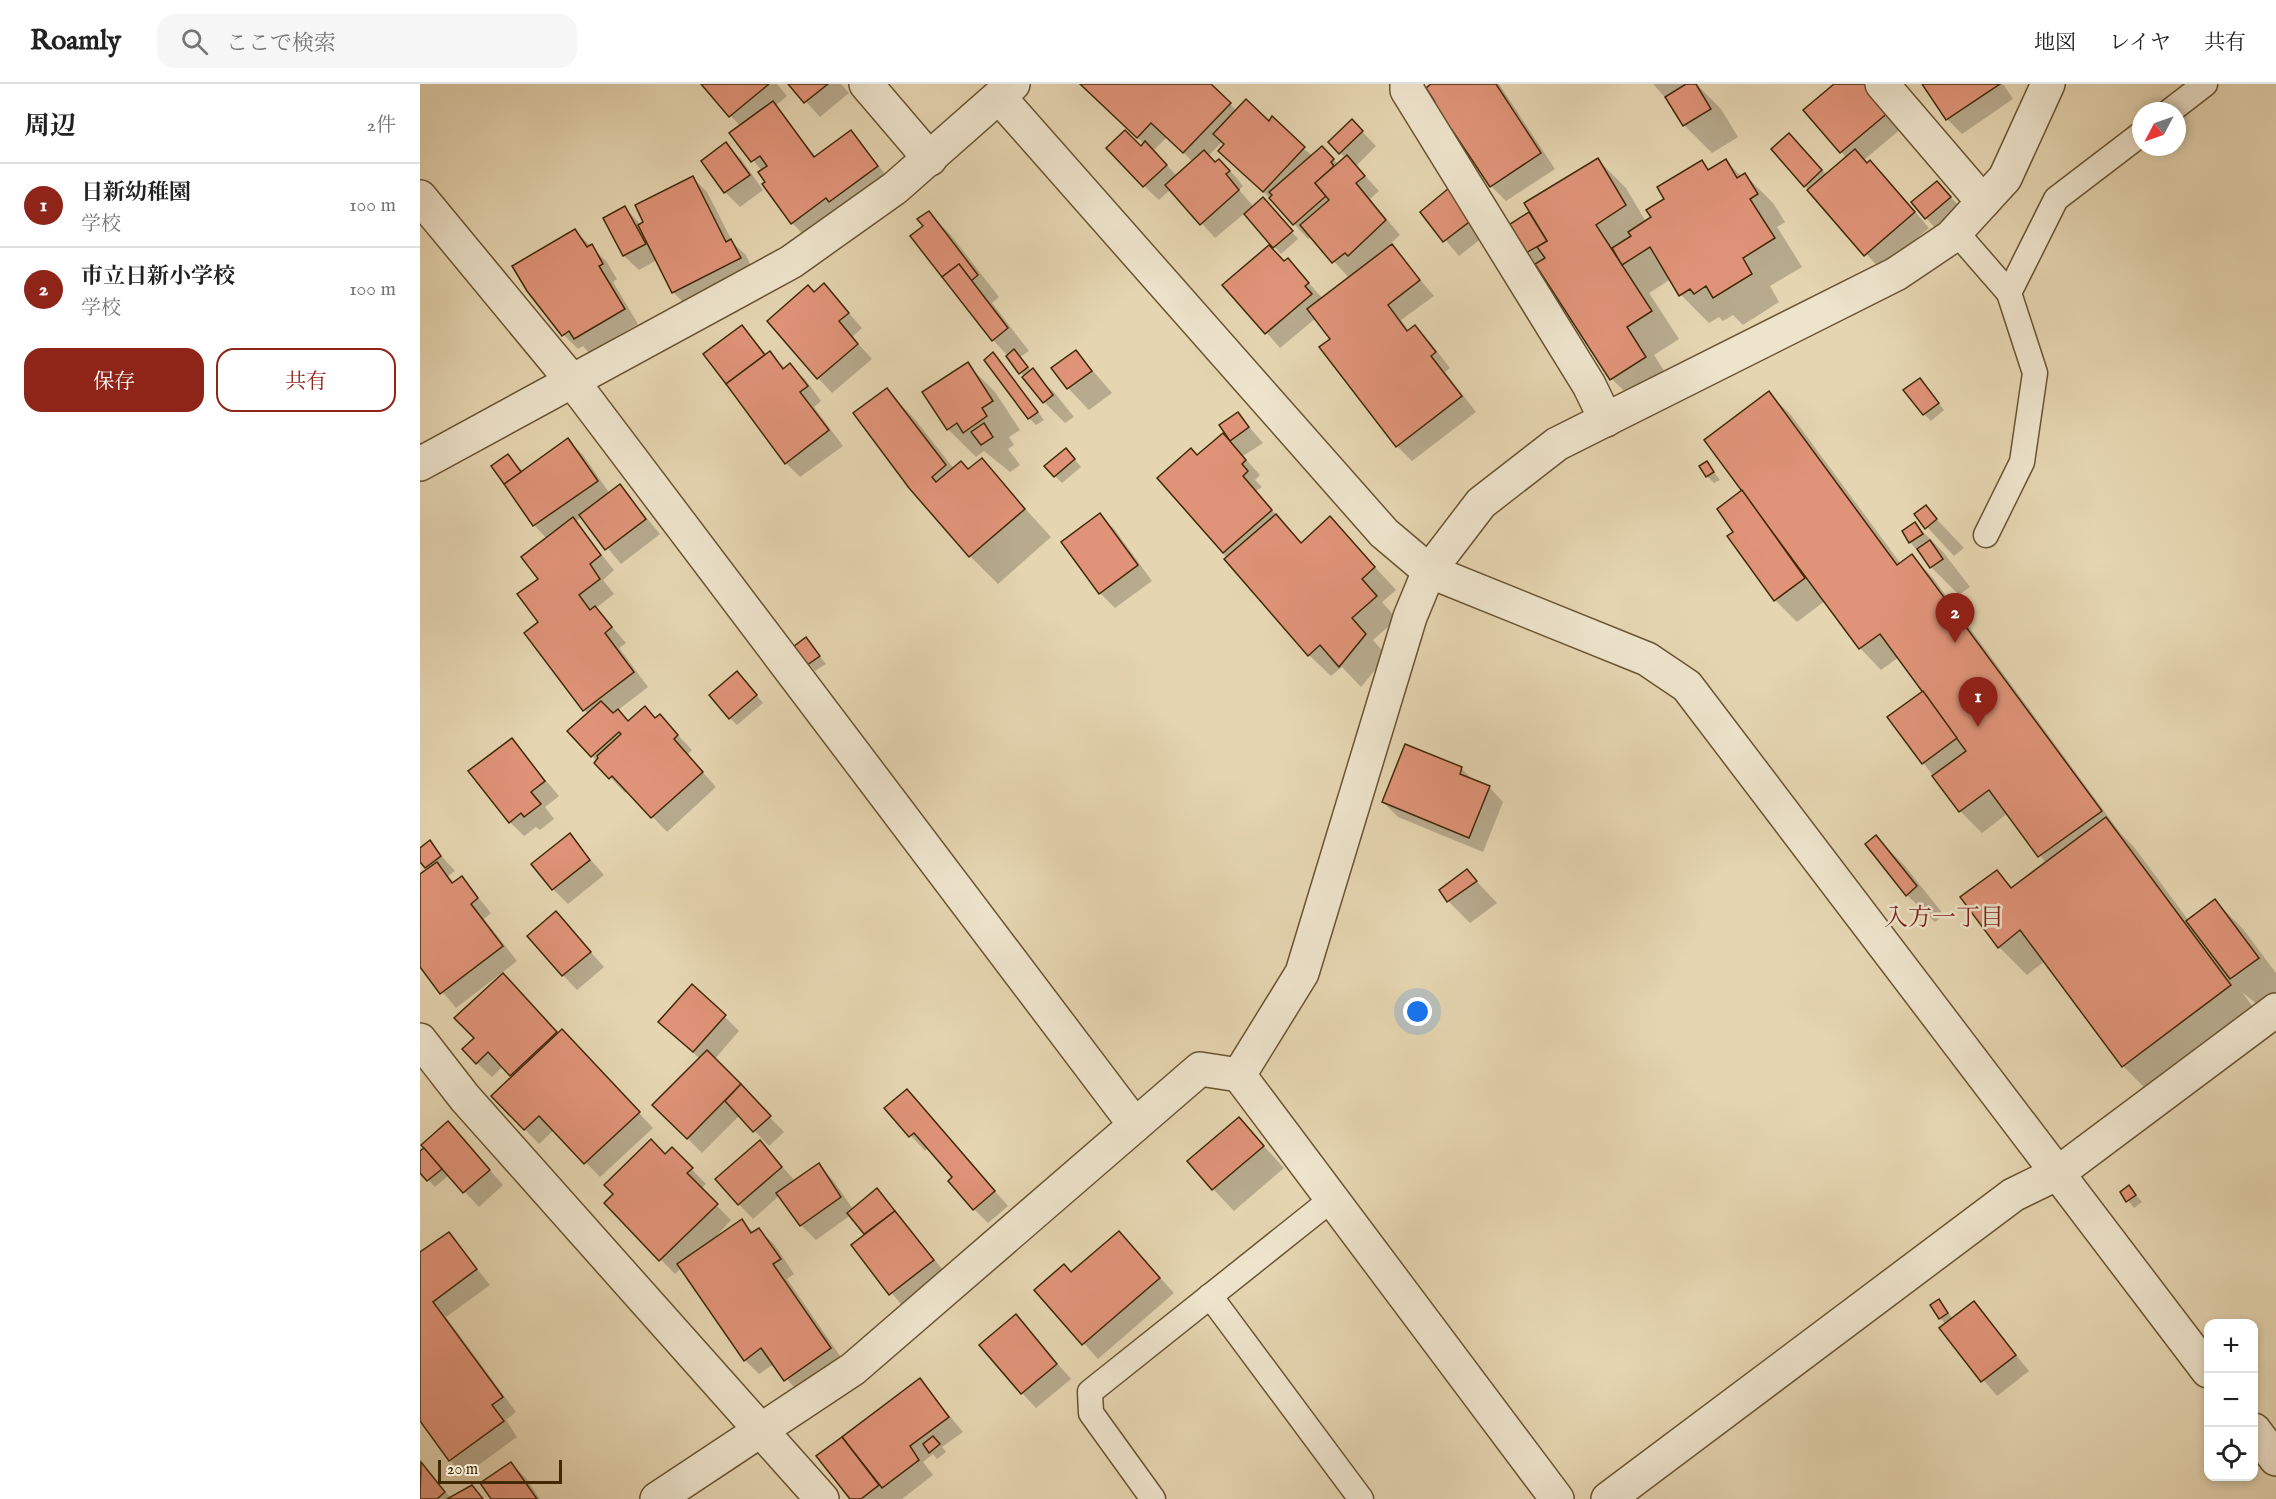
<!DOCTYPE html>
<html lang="ja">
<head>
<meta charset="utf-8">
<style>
	:root { --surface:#fff; --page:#f6f6f6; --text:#222; --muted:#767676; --line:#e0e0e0; --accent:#8f2418 }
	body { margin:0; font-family:"IM FELL English","Noto Serif JP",serif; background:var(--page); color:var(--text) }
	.controls { position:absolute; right:18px; bottom:18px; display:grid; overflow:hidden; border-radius:12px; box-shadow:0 3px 9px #0003 }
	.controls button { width:54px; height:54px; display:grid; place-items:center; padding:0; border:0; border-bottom:2px solid var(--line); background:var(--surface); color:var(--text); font:30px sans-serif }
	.compass { position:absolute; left:1712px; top:18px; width:54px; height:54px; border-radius:50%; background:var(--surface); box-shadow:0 3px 9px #0003; rotate:229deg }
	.scale { position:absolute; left:18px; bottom:15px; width:124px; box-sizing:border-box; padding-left:6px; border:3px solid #412906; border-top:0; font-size:16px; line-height:21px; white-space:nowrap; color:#412906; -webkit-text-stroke:4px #eee4cc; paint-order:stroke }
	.you { position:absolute; left:998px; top:928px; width:21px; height:21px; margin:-15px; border:4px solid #fff; border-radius:50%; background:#1a73e8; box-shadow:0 0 0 9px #1a73e833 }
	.badge { display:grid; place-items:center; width:39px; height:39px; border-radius:50%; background:var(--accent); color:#fff; font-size:20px; font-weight:700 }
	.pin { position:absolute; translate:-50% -50px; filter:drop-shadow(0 2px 3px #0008) }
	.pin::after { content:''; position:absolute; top:32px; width:21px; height:18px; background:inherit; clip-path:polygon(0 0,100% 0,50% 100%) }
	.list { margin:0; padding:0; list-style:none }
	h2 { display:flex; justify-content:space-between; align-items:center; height:78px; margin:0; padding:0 24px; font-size:26px }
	h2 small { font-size:20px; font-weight:400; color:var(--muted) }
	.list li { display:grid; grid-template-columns:39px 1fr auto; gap:18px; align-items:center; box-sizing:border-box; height:84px; padding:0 24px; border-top:2px solid var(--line) }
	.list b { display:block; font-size:22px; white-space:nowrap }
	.list p { margin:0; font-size:20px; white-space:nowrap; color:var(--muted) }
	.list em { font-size:20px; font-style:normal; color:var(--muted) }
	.actions { display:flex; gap:12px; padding:18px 24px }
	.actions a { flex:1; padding:14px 0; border:2px solid var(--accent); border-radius:18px; text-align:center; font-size:21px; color:var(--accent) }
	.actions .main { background:var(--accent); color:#fff }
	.icon { flex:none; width:33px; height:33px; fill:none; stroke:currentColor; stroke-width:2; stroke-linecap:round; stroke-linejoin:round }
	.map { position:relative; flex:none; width:1856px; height:1415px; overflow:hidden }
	header { display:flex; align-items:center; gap:36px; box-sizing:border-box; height:84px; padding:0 30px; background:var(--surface); border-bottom:2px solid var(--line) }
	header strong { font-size:28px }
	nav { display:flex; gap:33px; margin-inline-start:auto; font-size:21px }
	.search { width:420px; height:54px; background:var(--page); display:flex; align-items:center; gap:15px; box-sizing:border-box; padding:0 21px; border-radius:18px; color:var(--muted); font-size:22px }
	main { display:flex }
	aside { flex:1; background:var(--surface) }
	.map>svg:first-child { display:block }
	.shadow { fill:#0003; fill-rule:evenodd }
	.building { fill:#e09378; stroke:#412906; stroke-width:1.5 }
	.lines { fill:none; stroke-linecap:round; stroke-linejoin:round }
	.service-casing { stroke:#6a5431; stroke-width:27 }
	.minor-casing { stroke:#6a5431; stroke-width:36 }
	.tertiary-casing { stroke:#6a5431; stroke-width:36 }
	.service { stroke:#eee4cc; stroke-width:24 }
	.minor { stroke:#eee4cc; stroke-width:33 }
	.tertiary { stroke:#eee4cc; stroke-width:33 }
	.labels { text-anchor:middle; stroke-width:5; stroke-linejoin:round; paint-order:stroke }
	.neighbourhood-label { font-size:24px; fill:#7a1f14; stroke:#eee4cc }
</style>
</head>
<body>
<header>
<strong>Roamly</strong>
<div class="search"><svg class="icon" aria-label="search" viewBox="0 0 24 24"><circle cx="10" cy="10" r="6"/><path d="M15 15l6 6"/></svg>ここで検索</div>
<nav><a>地図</a><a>レイヤ</a><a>共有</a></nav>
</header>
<main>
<aside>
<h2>周辺<small>2件</small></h2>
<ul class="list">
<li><span class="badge">1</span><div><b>日新幼稚園</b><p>学校</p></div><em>100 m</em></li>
<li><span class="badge">2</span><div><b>市立日新小学校</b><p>学校</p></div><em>100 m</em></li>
</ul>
<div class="actions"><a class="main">保存</a><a>共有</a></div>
</aside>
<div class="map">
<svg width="1856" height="1415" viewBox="0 0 1856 1415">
	<rect width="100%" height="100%" fill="#e5d5b1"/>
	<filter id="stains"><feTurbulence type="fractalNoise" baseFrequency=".00333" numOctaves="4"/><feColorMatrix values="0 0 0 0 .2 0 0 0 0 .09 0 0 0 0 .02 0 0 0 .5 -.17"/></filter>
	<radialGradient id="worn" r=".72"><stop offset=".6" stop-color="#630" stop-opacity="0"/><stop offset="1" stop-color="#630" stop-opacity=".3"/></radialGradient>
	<g class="shadow">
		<path d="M283,0H357L367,12L355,22L396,73L431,48L471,97L387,154L372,139L344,101L347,98L342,87L311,49L320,42Z"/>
		<path d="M370,0H421L429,9L400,33Z"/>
		<path d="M662,0H789L817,27L849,39L893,72L902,64L918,80L925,74L910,58L932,37L956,62L936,82L959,107L950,115L980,151L970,160L1014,212L981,236L989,247L995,243L1009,257L1030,284L1025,288L1056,328L992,377L977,362L901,264L912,255L896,234L860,264L805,201L868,176L903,215L930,195L891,152L888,155L854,118L815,81L803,57L788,72L796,80L799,77L814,91L823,102L819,106L834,123L850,122L878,155L861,170L825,129L795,154L751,105L739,116L724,102L721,64L724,60ZM747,53L773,78L757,92L733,67Z"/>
		<path d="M1014,0H1079L1135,85L1086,117L1071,102L1044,61L1028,47L1017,19Z"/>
		<path d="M1233,0H1276L1301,25L1318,53L1292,69L1264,41L1251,20Z"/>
		<path d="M1416,0H1448L1483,43L1444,76L1448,80L1450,78L1465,92L1509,144L1460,185L1385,102L1369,51L1407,91L1427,74L1421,68Z"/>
		<path d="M1504,0H1583L1593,15L1542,50L1527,35Z"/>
		<path d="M306,60L321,75L343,106L320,123L305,108L283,78Z"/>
		<path d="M1178,76L1206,104L1226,138L1281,78L1291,87L1306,77L1322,93L1325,91L1353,119L1365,138L1357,143L1382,183L1350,202L1359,218L1323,241L1313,231L1303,237L1299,233L1289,239L1261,211L1251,195L1229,209L1259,255L1234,271L1253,301L1220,323L1192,295L1119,183L1106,169L1089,143Z"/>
		<path d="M273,94L287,108L313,159L326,171L334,189L268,223L253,208L237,176L219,186L204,172L185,135L205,124L221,141Z"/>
		<path d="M1517,99L1545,128L1520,149L1506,134Z"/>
		<path d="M1028,106L1067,150L1039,172L1002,128Z"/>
		<path d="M509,129L530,150L579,213L572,219L609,267L600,273L611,287L634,308L654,333L645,339L624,318L588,272L573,256L505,142Z"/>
		<path d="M155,147L186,177L197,195L193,198L218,240L169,269L163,262L158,265L143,250Z"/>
		<path d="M404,201L442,244L432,253L452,275L412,309L398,294L394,209Z"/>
		<path d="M322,243L347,271L350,269L365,284L370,281L385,295L401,317L394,323L423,362L380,393L366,379Z"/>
		<path d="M656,267L692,309L669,326L648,304Z"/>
		<path d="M573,270L624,336L616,341L609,334Z"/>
		<path d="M547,280L575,308L600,346L589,353L594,361L588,365L600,381L590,388L564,367L556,373L528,345L504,309Z"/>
		<path d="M1507,303L1524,326L1511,337L1504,330Z"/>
		<path d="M466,306L494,334L534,385L549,387L561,376L631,453L578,500L550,472Z"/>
		<path d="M1349,309L1371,331L1481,480L1492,472L1513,494L1701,750L1714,763L1769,837L1795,817L1823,845L1856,889V909L1839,922L1822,908L1838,930L1731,1010L1703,982L1625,877L1607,891L1579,863L1577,788L1593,804L1626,779L1588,729L1562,749L1540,727L1469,634L1505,608L1479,573L1461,586L1440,564L1405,517L1377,538L1355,516L1309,453L1315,448Z"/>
		<path d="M818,330L843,359L823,372L840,391L835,396L842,403L836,407L865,441L882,459L910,434L976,506L962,518L977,535L953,556L967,572L941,603L922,583L911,592L889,571L739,394L777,372L803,350L811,356Z"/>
		<path d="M148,356L163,371L190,410L200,402L240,450L201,480L162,433L155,438L194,486L183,496L194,510L176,524L206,559L199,564L228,603L198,626L209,638L236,635L240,632L272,666L267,671L296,703L247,748L207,706L205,709L191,694L150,647L168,630L106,550L120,539V495L127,455L114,441L73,383L88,372L104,388Z"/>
		<path d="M653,373L661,383L642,399L635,392Z"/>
		<path d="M1287,379L1300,396L1294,399L1287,392Z"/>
		<path d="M1505,423L1544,464L1534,472L1496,431Z"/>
		<path d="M680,431L695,446L732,497L695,524L680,509L643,459Z"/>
		<path d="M1495,440L1523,468L1550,503L1539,511L1511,483L1490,458Z"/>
		<path d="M386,555L406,580L395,587L375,563Z"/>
		<path d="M324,596L343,619L317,641L310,634Z"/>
		<path d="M92,656L139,712L125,723L134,735L120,746L116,743L104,752L90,738Z"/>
		<path d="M1041,684L1054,697L1069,703L1083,718L1063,768L978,733L963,718Z"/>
		<path d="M149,751L184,791L148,820L133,805Z"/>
		<path d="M1456,753L1484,781L1524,831L1515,838L1487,811Z"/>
		<path d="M9,758L35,787L28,792L35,800L42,794L71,829L64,835L97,877L36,924L0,881V792L8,786L0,776V765Z"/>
		<path d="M1047,787L1077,819L1050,839L1028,817Z"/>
		<path d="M136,829L184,883L157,906L143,891Z"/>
		<path d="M97,906L139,951L156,962L233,1044L180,1093L134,1046L119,1060L73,1012L93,993L83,982L72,993L57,979Z"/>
		<path d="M304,932L319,947L294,976L364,1048L349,1062L320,1031L282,1069L234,1021L280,975L240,938Z"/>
		<path d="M487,1007L588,1122L568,1139L554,1125L534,1094L508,1064L505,1067L466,1024Z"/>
		<path d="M819,1035L864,1084L814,1127L793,1105Z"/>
		<path d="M28,1039L83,1101L59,1123L29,1091L15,1103L0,1087V1069Z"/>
		<path d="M340,1058L375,1097L398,1081L413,1096L433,1125L464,1113L527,1191L485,1225L433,1162L446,1151L431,1131L396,1156L381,1141L360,1111L333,1135L319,1120Z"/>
		<path d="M252,1065L286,1100L280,1105L311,1136L291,1158L321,1137L334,1149L339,1146L354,1160L374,1190L367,1195L425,1279L380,1310L354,1280L339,1290L325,1276L261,1184L255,1190L186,1119Z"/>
		<path d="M1709,1103L1722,1118L1714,1124L1702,1109Z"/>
		<path d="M699,1149L754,1209L678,1275L616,1206L652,1190Z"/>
		<path d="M29,1150L70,1201L26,1233L96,1328L86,1336L97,1353L45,1391L30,1376L0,1335V1170Z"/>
		<path d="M1519,1217L1533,1235L1554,1219L1609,1287L1577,1312L1521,1245L1526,1240L1520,1234Z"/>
		<path d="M596,1232L651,1295L616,1324L602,1309Z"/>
		<path d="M500,1296L543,1348L522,1363L526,1368L517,1375L513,1370L503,1378L513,1391L482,1415H431L399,1372Z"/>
		<path d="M1,1380L31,1414L52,1403L64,1415H0Z"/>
		<path d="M91,1380L106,1394L120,1415H73Z"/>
	</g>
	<g class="building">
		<path d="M281,0H349L309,33Z"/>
		<path d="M368,0H408L384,19Z"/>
		<path d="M660,0H791L811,19L763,69L731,39L717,54Z"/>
		<path d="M1011,0H1076L1121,69L1070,103L1032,46L1027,48L1009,22L1015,18L1006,4Z"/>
		<path d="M1266,0H1276L1291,25L1263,42L1245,13Z"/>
		<path d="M1414,0H1447L1470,27L1420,69L1383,26Z"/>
		<path d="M1502,0H1580L1526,36Z"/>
		<path d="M826,15L849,37L852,32L885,63L843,108L798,67L804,60L793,50Z"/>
		<path d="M353,17L394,73L431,46L458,82L409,118L406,114L371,140L342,100L345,98L338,88L347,82L340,72L331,78L309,49Z"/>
		<path d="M932,35L943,47L919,70L908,58Z"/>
		<path d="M705,46L721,62L725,57L747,81L723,103L686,64Z"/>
		<path d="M1369,49L1402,86L1384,103L1351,65Z"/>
		<path d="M306,58L330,91L304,109L281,77Z"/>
		<path d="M902,62L914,75L911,78L914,82L895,99L906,112L873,141L849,114L852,111L849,108Z"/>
		<path d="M1435,65L1447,79L1450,76L1495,128L1444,172L1387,106Z"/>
		<path d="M784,66L795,78L799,75L810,87L806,90L819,106L780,141L745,101Z"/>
		<path d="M927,71L945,92L936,99L966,136L928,172L925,169L912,179L880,141L909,116L895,99Z"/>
		<path d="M1178,74L1206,121L1176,141L1232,227L1207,243L1226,273L1190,296L1115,180L1125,174L1117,163L1127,157L1104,119Z"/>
		<path d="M1306,75L1317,94L1325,89L1338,110L1330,115L1355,154L1323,174L1332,190L1293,214L1286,202L1274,210L1270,205L1259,212L1230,163L1202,181L1192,164L1211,152L1208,148L1231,133L1226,126L1244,115L1237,103L1282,76L1288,86Z"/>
		<path d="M273,92L306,158L311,155L321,174L252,209L218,141L223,138L215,121Z"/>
		<path d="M1517,97L1531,113L1505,135L1491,118Z"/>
		<path d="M1029,104L1053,135L1023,158L1000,128Z"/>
		<path d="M843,113L873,147L853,164L824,130Z"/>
		<path d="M205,122L226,160L203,172L183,134Z"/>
		<path d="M509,127L558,191L551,197L539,180L522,193L490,152L503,142L497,135Z"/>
		<path d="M1109,128L1127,157L1104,170L1087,142Z"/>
		<path d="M155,145L167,163L172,160L183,180L179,182L205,225L154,255L149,247L142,252L107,207L92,182Z"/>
		<path d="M972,160L1000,196L968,221L987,247L995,241L1016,268L1011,272L1042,312L976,363L899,263L910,255L887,225Z"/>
		<path d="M849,161L864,177L868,174L889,199L885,202L892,210L845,250L802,201Z"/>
		<path d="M539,180L588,244L572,257L522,193Z"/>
		<path d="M404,199L429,229L419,237L438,260L397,295L347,237L388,201L394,208Z"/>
		<path d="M322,241L345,271L306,300L283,270Z"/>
		<path d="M594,265L608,283L599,290L586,272Z"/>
		<path d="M656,266L672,287L647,305L631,284Z"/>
		<path d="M350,267L363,285L370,279L388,302L380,308L409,346L365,380L306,300Z"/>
		<path d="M573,268L618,328L608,335L564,276Z"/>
		<path d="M548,278L573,317L562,324L567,332L543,349L537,339L527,346L502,308Z"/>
		<path d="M613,284L633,311L623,319L602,293Z"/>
		<path d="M1500,294L1519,319L1503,331L1483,306Z"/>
		<path d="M467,304L526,381L512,393L516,398L541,377L548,385L562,374L605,425L549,473L489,404L433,329Z"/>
		<path d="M1349,307L1477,481L1492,470L1682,727L1618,773L1569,706L1539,728L1512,692L1546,667L1460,550L1439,565L1284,356Z"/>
		<path d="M818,328L829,343L810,357L799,341Z"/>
		<path d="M564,339L573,353L561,361L551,348Z"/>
		<path d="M803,349L826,376L822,380L828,387L823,392L852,426L803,469L737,394L771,364L777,371Z"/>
		<path d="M148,354L178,397L113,442L84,400Z"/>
		<path d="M646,364L655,375L634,393L624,382Z"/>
		<path d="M88,370L101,388L84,400L71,382Z"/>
		<path d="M1287,377L1294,388L1286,393L1279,382Z"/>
		<path d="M200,400L226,435L185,466L159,431Z"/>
		<path d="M1322,406L1385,494L1354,517L1307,452L1313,448L1297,425Z"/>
		<path d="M1506,421L1517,435L1505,445L1494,430Z"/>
		<path d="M680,429L718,481L679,510L641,458Z"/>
		<path d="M856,430L881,459L910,432L955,483L942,495L957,512L932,534L946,550L919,583L900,561L888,572L804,475Z"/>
		<path d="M153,433L181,471L170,480L180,495L159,511L170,526L175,522L192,543L185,549L214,588L163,627L104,549L118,538L97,510L118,495L101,473Z"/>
		<path d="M1495,438L1503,450L1489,459L1482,447Z"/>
		<path d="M1510,456L1523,475L1510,484L1497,465Z"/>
		<path d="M386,553L400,572L387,581L373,563Z"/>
		<path d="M317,587L337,611L309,635L289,611Z"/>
		<path d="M1503,607L1537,654L1502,680L1467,633Z"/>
		<path d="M181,617L193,629L198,625L208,637L225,622L235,634L240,630L258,651L254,655L283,688L231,734L192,692L189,695L174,679L178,674L177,672L201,650L199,648L171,673L147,647Z"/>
		<path d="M92,654L125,697L111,708L121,720L104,733L101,729L89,739L48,687Z"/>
		<path d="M985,660L1042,683L1040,690L1070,702L1049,754L962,718Z"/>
		<path d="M1686,733L1811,901L1702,983L1600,846L1578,864L1540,813L1577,786L1591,804Z"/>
		<path d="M150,749L170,776L132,806L111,780Z"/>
		<path d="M1456,751L1497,802L1486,812L1445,760Z"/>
		<path d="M10,756L21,772L5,784L0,778V764Z"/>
		<path d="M17,778L32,799L42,792L58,814L51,820L83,862L20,910L0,883V790Z"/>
		<path d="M1047,785L1057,797L1027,818L1019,806Z"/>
		<path d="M1795,815L1839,874L1810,895L1766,837Z"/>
		<path d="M136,827L171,868L142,892L107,852Z"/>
		<path d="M83,889L137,948L90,992L68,968L56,980L42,965L54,954L34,934Z"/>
		<path d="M272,900L306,931L273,968L238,938Z"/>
		<path d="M142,945L220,1028L164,1080L119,1032L104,1046L71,1012Z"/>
		<path d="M287,966L321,1000L267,1055L232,1021Z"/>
		<path d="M321,1000L351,1032L333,1048L305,1017Z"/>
		<path d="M487,1005L575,1107L553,1126L528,1097L532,1093L494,1049L489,1053L464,1024Z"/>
		<path d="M819,1033L844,1062L792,1106L767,1077Z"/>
		<path d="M28,1037L70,1086L43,1109L1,1061Z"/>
		<path d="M231,1055L245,1070L252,1063L273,1084L267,1089L298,1120L239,1177L184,1119L193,1110L184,1101Z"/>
		<path d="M340,1056L362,1083L318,1121L295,1095Z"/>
		<path d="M4,1064L22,1085L7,1097L0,1089V1067Z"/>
		<path d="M399,1079L421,1113L380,1142L356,1109Z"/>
		<path d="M1709,1101L1716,1111L1706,1118L1700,1108Z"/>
		<path d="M457,1104L475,1127L444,1150L427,1129Z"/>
		<path d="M475,1127L514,1176L469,1211L431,1161Z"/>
		<path d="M322,1135L331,1149L339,1144L361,1175L353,1180L411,1264L364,1297L341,1264L324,1277L257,1180Z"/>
		<path d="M699,1147L740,1194L662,1261L614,1206L644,1180L651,1188Z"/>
		<path d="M29,1148L57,1185L13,1218L83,1313L72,1321L84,1337L29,1377L0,1337V1168Z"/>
		<path d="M1519,1215L1528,1229L1519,1235L1510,1221Z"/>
		<path d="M1554,1217L1596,1271L1561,1298L1519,1244Z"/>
		<path d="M596,1230L637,1280L601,1310L559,1261Z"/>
		<path d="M500,1294L529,1333L490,1362L499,1376L462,1404L422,1353Z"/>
		<path d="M513,1352L520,1360L509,1369L503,1360Z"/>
		<path d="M422,1353L459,1401L441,1415H430L396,1372Z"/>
		<path d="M1,1378L25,1408L17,1415H0Z"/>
		<path d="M91,1378L117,1415H71L60,1399Z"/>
		<path d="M52,1401L63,1415H27Z"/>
	</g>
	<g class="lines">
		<g class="service-casing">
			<g id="service">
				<path d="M1750,27L1785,0"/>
				<path d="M1536,148L1589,209"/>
				<path d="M1566,451L1602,378L1615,289L1589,209L1636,115L1721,50"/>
				<path d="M790,1212L941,1415"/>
				<path d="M733,1415L671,1329L670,1308L912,1115"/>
			</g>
		</g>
		<g class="minor-casing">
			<g id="minor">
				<path d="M446,0L510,75"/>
				<path d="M987,0V6L1169,301L1186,336"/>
				<path d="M1462,0L1563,118"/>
				<path d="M0,113L153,298L715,1041"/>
				<path d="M0,956L45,1014L402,1415"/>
				<path d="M819,991L1137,1415"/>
				<path d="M237,1415L433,1285L780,985L819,991L882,889L990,533L1009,487L1061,419L1137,360L1476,190L1531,153L1585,94L1628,0"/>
				<path d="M1188,1415L1593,1111L1638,1089L1856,926"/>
			</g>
		</g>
		<g class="tertiary-casing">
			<g id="tertiary">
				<path d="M580,14L964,449L1009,487L1227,575L1267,602L1788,1287"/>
				<path d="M0,380L371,178L475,104L593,0"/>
				<path d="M1834,1346L1856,1375"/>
			</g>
		</g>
		<use href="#service" class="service"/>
		<use href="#minor" class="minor"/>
		<use href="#tertiary" class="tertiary"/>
	</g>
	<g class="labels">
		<g class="neighbourhood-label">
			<text x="1524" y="841">入方一丁目</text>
		</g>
	</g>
	<rect width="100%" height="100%" filter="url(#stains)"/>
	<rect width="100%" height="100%" fill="url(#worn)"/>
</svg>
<div class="controls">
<button>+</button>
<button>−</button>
<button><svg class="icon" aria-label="locate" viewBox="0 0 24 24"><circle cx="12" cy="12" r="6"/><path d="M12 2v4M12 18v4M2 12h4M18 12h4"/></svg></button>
</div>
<svg class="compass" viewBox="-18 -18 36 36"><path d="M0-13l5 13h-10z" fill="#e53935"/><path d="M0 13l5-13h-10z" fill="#767676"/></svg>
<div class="scale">20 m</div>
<div class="you"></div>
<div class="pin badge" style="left:1558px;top:643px">1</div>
<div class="pin badge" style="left:1535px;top:559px">2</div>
</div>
</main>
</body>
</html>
